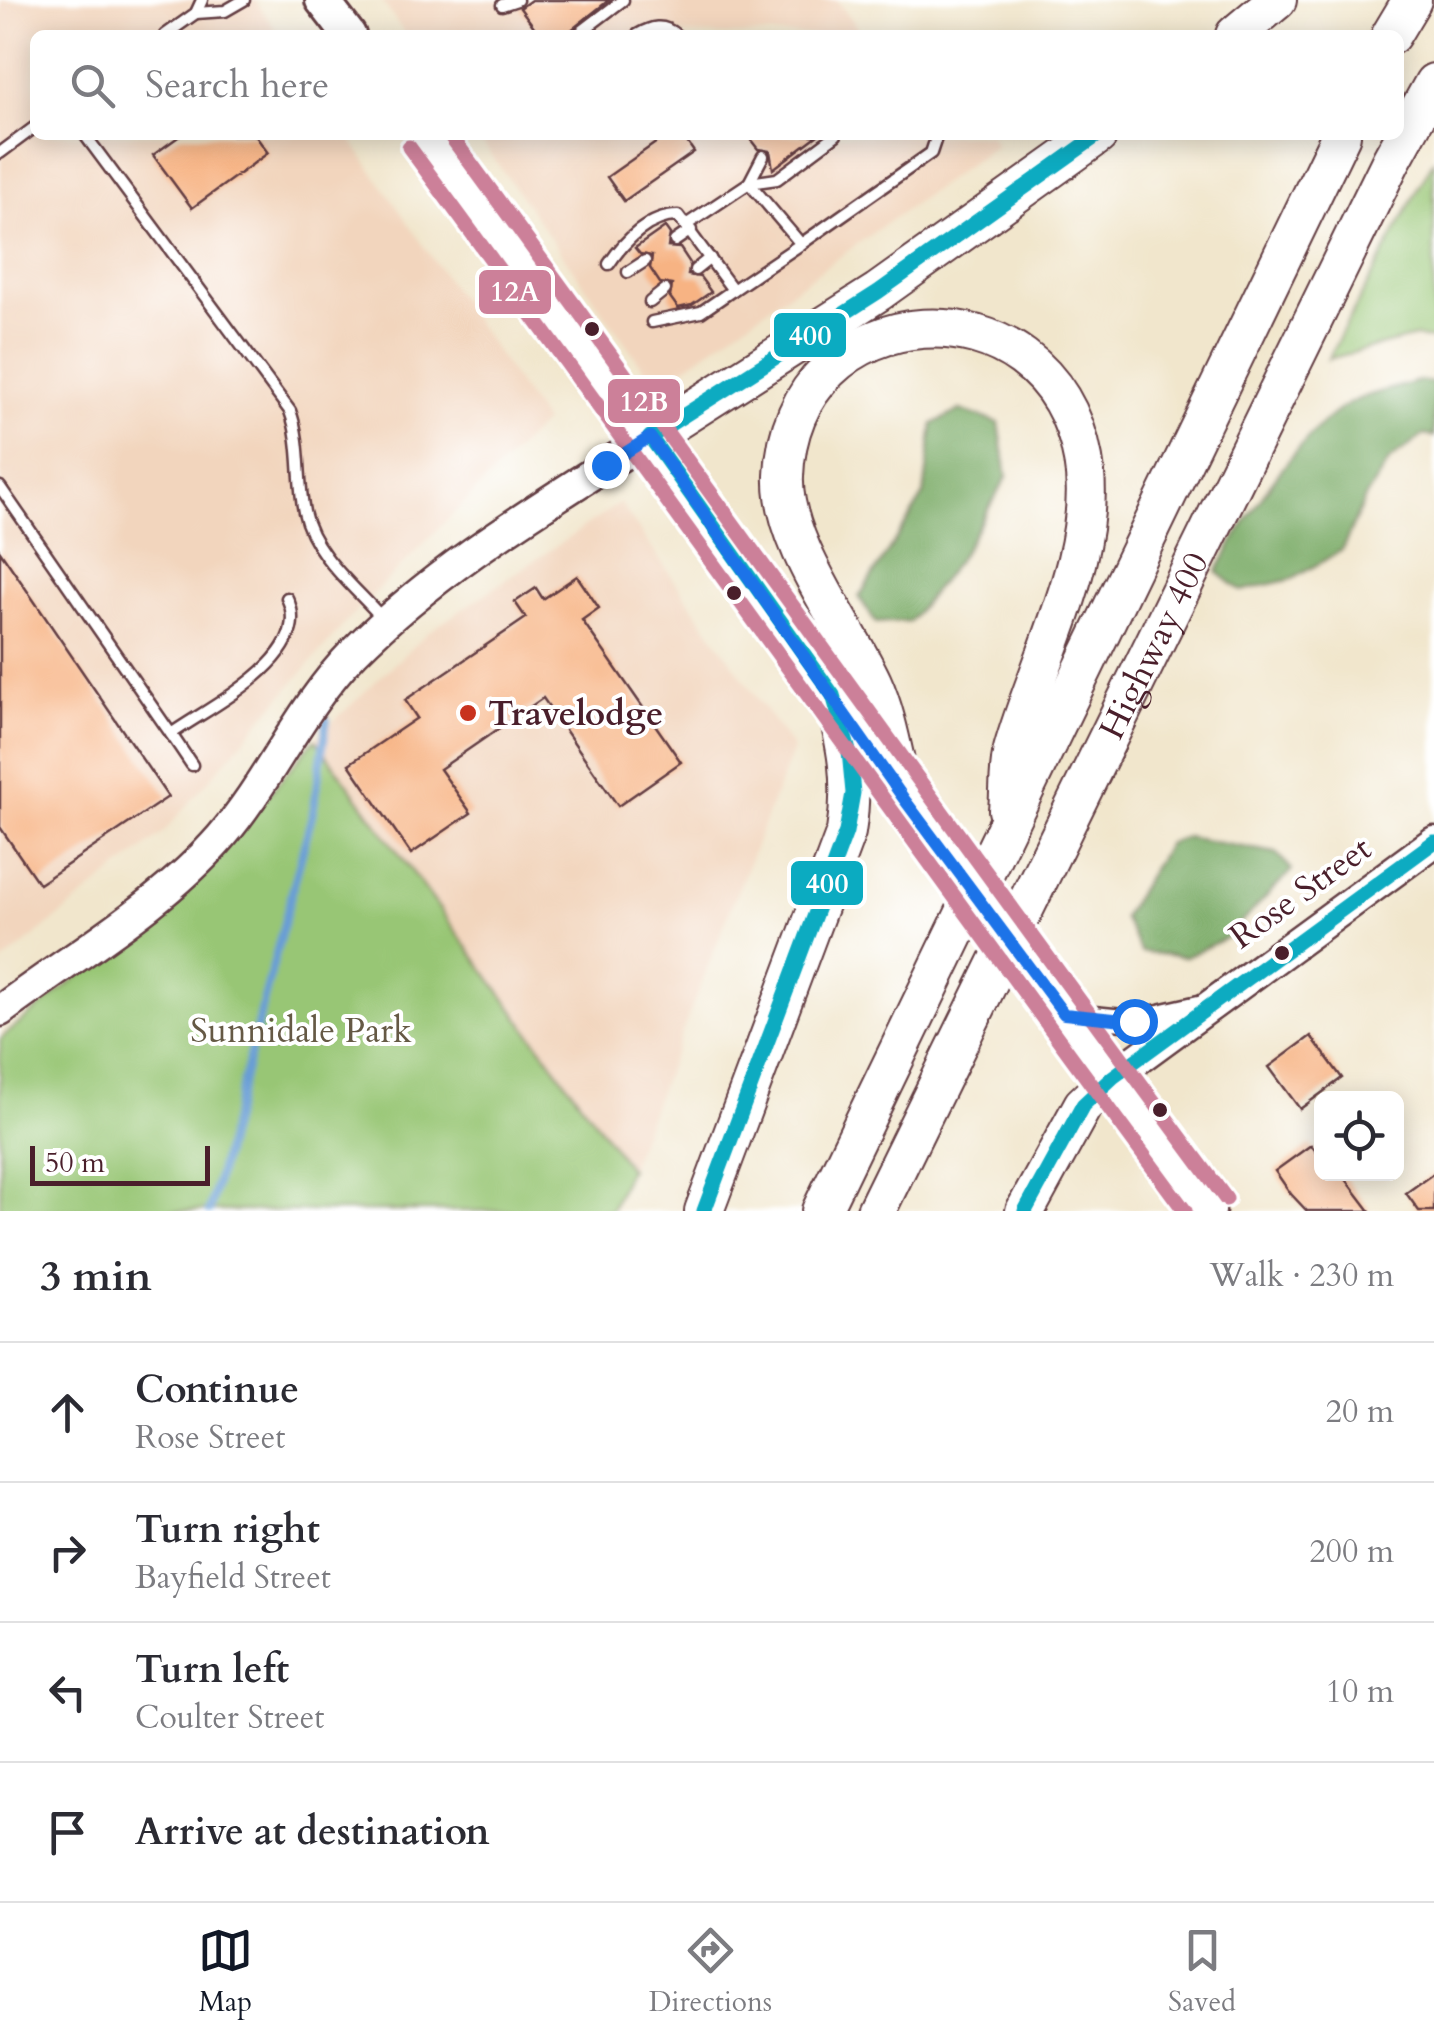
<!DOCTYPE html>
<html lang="en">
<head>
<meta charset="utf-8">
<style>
	:root { --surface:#fff; --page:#f2f2f3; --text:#2b2b33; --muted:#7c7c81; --line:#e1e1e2; --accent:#111827 }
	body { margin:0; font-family:Cardo,serif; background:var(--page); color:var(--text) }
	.controls { position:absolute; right:30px; bottom:30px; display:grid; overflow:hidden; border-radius:15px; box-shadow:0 5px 25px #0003 }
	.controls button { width:90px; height:90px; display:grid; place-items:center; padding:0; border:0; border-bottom:2px solid var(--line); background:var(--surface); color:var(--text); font:50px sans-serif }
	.scale { position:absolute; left:30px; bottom:25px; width:180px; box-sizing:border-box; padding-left:10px; border:5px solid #4a1f2b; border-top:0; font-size:28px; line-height:35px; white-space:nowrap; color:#4a1f2b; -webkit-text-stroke:8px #fff; paint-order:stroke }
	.stop { position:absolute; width:30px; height:30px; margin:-22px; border:8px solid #1a73e8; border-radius:50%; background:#fff }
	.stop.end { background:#1a73e8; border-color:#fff; box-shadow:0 2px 10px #0008 }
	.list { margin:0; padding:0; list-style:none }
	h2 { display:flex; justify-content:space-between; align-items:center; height:130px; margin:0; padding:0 40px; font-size:42px }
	h2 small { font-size:32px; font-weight:400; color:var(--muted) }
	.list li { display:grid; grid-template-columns:65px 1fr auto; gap:30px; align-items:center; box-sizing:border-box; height:140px; padding:0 40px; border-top:2px solid var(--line) }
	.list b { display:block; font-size:38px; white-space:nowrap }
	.list p { margin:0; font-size:32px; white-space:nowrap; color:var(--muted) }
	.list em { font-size:32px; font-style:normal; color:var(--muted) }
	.icon { flex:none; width:55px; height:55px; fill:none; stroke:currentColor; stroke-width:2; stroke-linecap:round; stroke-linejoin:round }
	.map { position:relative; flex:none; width:1434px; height:1211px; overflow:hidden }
	.search { position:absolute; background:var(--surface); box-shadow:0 5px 25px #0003; left:30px; right:30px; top:30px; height:110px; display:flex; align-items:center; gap:25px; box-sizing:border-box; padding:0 35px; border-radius:15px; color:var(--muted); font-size:38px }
	.sheet { height:690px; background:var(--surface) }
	nav { display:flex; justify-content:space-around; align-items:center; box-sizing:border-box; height:140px; border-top:2px solid var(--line); background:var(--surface); font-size:28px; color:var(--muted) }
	nav a { display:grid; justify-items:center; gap:5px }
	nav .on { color:var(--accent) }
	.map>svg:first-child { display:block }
	.built { fill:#f2d5bd }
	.green { fill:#98c674; stroke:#717250; stroke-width:2.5 }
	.forest { fill:#7aab66; stroke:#626548; stroke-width:2.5 }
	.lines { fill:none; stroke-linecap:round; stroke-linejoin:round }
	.stream { stroke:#699ed5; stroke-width:8 }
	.building { fill:#f7b383 }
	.lane-casing { stroke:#633d43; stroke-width:15 }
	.street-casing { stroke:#633d43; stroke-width:25 }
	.secondary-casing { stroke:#633d43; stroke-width:35 }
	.primary-casing { stroke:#633d43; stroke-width:38 }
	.highway-casing { stroke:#633d43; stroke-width:42 }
	.lane { stroke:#fff; stroke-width:10 }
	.street { stroke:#fff; stroke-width:20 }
	.secondary { stroke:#fff; stroke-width:30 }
	.primary { stroke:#fff; stroke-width:32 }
	.highway { stroke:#fff; stroke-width:38 }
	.primary-bridge-casing { stroke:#633d43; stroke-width:38; stroke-linecap:butt }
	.primary-bridge { stroke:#fff; stroke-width:32 }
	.bus-1-casing { stroke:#fff; stroke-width:22 }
	.bus-2-casing { stroke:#fff; stroke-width:22 }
	.bus-3-casing { stroke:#fff; stroke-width:22 }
	.bus-1 { stroke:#0babc1; stroke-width:15 }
	.bus-2 { stroke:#cc8099; stroke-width:15 }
	.bus-3 { stroke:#cc8099; stroke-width:15 }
	.route { stroke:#1a73e8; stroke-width:12 }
	.bus-dot { fill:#4a1f2b; stroke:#fff; stroke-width:4 }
	.poi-dot { fill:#c8321e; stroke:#fff; stroke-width:4 }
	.labels { text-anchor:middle; stroke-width:8; stroke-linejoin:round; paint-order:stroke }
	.street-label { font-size:35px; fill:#4a1f2b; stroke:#fff }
	.poi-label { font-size:35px; font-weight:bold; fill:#4a1f2b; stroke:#fff; text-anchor:start }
	.park-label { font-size:35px; fill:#655945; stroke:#fff }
	.line-badge { stroke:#fff; stroke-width:4 }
	.badge-label { font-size:28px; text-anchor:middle; font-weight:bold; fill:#fff }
</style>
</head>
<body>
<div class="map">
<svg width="1434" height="1211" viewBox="0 0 1434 1211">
	<rect width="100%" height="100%" fill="#fff"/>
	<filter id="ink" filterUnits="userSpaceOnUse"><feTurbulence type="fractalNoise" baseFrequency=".01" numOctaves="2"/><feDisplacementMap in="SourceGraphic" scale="20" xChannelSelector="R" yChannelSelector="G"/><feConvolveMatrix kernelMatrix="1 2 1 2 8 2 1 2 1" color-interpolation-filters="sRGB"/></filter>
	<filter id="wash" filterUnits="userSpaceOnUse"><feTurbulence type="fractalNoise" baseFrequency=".0048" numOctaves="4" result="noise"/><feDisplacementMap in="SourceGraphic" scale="40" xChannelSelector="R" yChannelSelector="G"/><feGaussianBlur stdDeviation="2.25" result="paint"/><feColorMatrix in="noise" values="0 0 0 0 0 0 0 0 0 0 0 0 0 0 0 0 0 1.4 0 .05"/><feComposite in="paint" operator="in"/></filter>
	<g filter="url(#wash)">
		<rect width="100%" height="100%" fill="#f1e6cc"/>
		<g class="built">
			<path d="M0,0H255L279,35H35V135H348L544,422L349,619L162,834L0,964Z"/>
			<path d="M381,0H837L863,35H406Z"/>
			<path d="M477,135H990L996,145L657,387Z"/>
			<path d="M620,503L793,749L629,1168L315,739L427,633Z"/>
		</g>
		<g class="green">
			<path d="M1434,159V339L1415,337L1328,359Z"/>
			<path d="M315,739L629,1168L611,1211H0V1039L192,885Z"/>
		</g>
		<g class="forest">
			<path d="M1419,381L1434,383V437L1424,435L1390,460L1365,498L1342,550L1292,579L1241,591L1217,572C1242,523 1302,427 1352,402C1372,392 1397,388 1419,381Z"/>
			<path d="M960,410L999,423L1007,477L960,557L910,621L876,623L859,597L924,495L933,424Z"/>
			<path d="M1186,837L1276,853L1292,870L1226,938L1185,957L1141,952L1123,917L1168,843Z"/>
		</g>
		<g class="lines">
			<path class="stream" d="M209,1211L314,807L327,720"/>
		</g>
		<g id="blocks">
			<g class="building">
				<path d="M531,0H609L565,35H540L520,8Z"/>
				<path d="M181,135H255L268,153L192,208L153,155Z"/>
				<path d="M667,135H682L694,152L624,201L607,177Z"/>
				<path d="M747,135H818L773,169L770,151L758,149Z"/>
				<path d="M665,227L670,234L668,247L680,248L690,263L688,275L700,277L711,292L692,305L678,308L670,297L672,285L660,283L650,268L652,256L640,254L635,248Z"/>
				<path d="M0,551L168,797L39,884L0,827Z"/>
				<path d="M577,576L599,608L582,620L681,762L618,806L543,698L440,769L471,813L411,854L349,764L417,718L405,700L526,618L515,602L536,588L543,599Z"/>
				<path d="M1311,1036L1342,1078L1300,1109L1269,1067Z"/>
				<path d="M1311,1145L1322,1159V1174H1342L1370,1211H1307L1291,1194L1275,1171Z"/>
				<path d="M1434,1173V1211H1419L1406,1193Z"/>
			</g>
		</g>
	</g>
	<g filter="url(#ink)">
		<use href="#blocks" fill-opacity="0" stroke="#633d43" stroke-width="2.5"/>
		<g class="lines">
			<g class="lane-casing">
				<g id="lane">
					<path d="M502,5L517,0"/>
					<path d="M196,13L225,11L244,0"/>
					<path d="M165,35L196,13L202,0"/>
					<path d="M577,35L623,0"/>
					<path d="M637,35C651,27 663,23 676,35"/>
					<path d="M85,135L290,411C302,443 297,478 304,512C313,554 354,586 382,618"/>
					<path d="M0,153L35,127"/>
					<path d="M749,183L777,179L836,135"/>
					<path d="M749,183L763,156"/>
					<path d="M686,225L749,183L801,244L733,290"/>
					<path d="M675,241L691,230"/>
					<path d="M801,244L931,153L937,135"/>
					<path d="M609,264C625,240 649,216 678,216L733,290L701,312L652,322"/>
					<path d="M695,270L710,258"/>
					<path d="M628,272L645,261"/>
					<path d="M650,302L665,290"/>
					<path d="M0,487L171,734C212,705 316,656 287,598"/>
					<path d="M171,734L192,765"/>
				</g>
			</g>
			<g class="street-casing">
				<path id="street" d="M1064,1014L1133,1021L1199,1006"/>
			</g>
			<g class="secondary-casing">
				<g id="secondary">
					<path d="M0,1011C73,956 161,906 221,837C271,779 300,707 354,652C439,566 549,502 650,437"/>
					<path d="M1210,1211L1113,1077L1434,842"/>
				</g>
			</g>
			<g class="primary-casing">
				<g id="primary">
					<path d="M322,0L349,35"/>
					<path d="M425,135L778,614L899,792"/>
					<path d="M1064,1014L1113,1077"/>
				</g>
			</g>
			<g class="highway-casing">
				<g id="highway">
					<path d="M1235,35L1277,0"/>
					<path d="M1391,35L1412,0"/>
					<path d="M650,437L878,292L1098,135"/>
					<path d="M904,799C894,761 888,717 872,682C845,624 781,541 784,476C790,292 1050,273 1083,459C1100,552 1037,662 1013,750C1008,769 1010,791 1008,810"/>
					<path d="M704,1211L846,832C854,782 847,744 833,695"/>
					<path d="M821,1211L1341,135"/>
					<path id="s1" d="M876,1211L1391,161L1434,83"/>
					<path d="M1025,1211L1083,1105L1113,1077"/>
				</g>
			</g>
			<use href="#lane" class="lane"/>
			<use href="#street" class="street"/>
			<use href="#secondary" class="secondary"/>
			<use href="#primary" class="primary"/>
			<use href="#highway" class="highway"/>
			<g class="primary-bridge-casing">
				<path id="primary-bridge" d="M904,799L1064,1014"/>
			</g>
			<use href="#primary-bridge" class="primary-bridge"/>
			<g class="bus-1-casing">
				<g id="bus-1">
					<path d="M704,1211L846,832L853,793L849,751L833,695L650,437L878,292L1098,135"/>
					<path d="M1025,1211L1083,1105L1113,1077L1434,842"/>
				</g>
			</g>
			<g class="bus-2-casing">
				<path id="bus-2" d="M409,147C669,500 923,858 1185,1211"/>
			</g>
			<g class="bus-3-casing">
				<path id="bus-3" d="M450,135C710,489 964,847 1226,1199"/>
			</g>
			<use href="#bus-1" class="bus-1"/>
			<use href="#bus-2" class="bus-2"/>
			<use href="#bus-3" class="bus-3"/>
		</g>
	</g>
	<g class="lines" filter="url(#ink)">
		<path class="route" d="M606,465L650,437L904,799L1064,1014L1134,1021"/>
	</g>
	<g class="bus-dot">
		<circle cx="592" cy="329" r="9"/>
		<circle cx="734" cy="593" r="9"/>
		<circle cx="1282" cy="953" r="9"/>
		<circle cx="1160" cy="1110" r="9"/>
	</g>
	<circle class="poi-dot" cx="468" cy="713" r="10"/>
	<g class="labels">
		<g class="street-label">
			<text dy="12" stroke="none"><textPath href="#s1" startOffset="630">Highway 400</textPath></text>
			<text transform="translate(1300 892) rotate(-36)" y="12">Rose Street</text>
		</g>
		<g class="poi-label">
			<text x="488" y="725">Travelodge</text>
		</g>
		<g class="park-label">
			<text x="301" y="1042">Sunnidale Park</text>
		</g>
	</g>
	<g class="line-badge">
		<rect x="477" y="268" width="76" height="48" rx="10" fill="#cc8099"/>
		<rect x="772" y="311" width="76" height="48" rx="10" fill="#0babc1"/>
		<rect x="606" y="377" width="76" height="48" rx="10" fill="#cc8099"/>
		<rect x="789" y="859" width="76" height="48" rx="10" fill="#0babc1"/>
	</g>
	<g class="badge-label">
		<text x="515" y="301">12A</text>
		<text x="810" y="345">400</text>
		<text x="644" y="411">12B</text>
		<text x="827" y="893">400</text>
	</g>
</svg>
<div class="controls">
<button><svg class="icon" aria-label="locate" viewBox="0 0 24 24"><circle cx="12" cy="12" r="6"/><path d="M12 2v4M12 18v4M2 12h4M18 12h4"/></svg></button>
</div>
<div class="scale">50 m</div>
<div class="stop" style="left:1134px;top:1021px"></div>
<div class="stop end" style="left:606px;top:465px"></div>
<div class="search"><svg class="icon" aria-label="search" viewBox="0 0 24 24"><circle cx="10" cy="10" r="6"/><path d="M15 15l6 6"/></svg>Search here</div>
</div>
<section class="sheet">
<h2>3 min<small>Walk · 230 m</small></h2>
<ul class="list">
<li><svg class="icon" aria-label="ahead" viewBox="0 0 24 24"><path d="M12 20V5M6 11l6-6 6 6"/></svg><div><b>Continue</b><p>Rose Street</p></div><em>20 m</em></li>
<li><svg class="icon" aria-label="right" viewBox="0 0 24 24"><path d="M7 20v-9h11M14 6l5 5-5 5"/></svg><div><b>Turn right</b><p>Bayfield Street</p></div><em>200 m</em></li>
<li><svg class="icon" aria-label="left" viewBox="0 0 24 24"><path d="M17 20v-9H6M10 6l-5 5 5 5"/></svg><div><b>Turn left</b><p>Coulter Street</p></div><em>10 m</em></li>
<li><svg class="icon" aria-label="arrive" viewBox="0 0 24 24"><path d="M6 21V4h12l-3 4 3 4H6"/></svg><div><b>Arrive at destination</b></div></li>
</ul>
</section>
<nav>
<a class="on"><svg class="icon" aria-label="map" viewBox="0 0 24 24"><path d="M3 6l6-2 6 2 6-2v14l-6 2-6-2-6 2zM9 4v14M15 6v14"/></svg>Map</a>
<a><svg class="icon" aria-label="directions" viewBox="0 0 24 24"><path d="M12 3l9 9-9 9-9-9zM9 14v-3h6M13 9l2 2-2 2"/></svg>Directions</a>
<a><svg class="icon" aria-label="saved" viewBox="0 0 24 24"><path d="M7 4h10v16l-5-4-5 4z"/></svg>Saved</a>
</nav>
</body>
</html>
